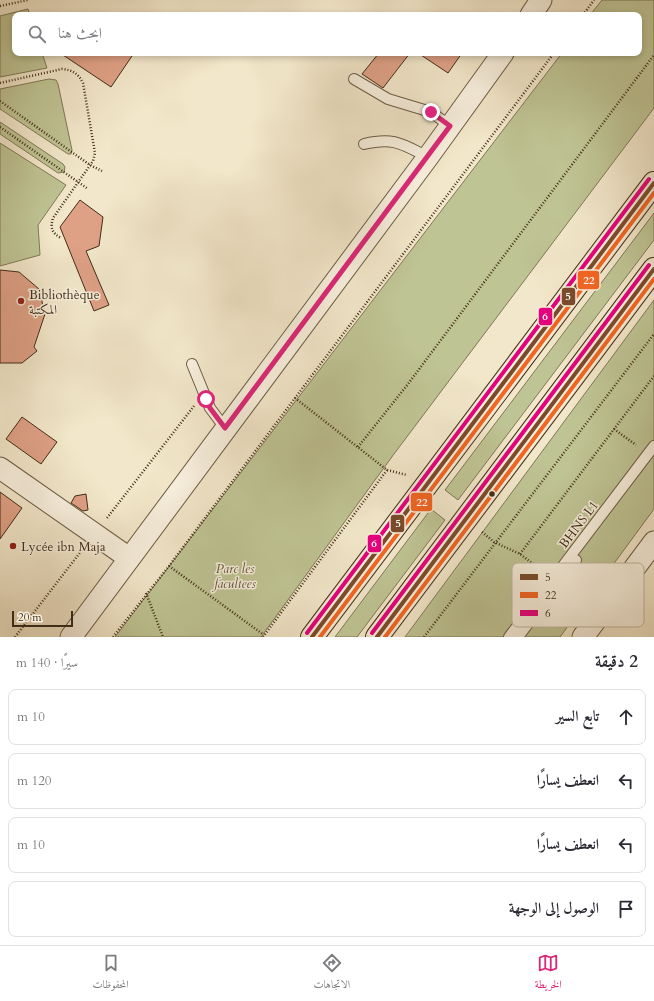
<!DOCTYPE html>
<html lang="ar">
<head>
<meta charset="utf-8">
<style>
	:root { --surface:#fff; --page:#f7f7f7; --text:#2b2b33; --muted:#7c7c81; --line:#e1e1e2; --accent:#db2777 }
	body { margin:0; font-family:Cardo,Amiri,serif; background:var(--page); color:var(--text); direction:rtl }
	.scale { position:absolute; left:12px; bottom:10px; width:61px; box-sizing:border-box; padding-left:4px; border:2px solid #412d18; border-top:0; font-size:11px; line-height:14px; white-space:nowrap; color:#412d18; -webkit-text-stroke:3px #f7efdd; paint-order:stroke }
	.stop { position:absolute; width:12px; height:12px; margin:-9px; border:3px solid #db2777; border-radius:50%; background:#fff }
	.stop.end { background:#db2777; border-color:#fff; box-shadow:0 1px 4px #0008 }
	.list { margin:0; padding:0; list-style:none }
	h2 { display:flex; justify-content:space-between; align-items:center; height:52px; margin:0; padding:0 16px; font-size:17px }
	h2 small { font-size:13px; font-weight:400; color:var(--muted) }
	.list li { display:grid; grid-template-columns:26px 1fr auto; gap:12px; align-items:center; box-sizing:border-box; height:56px; margin:0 8px 8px; padding:0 8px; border:1px solid var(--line); border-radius:8px }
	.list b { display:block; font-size:15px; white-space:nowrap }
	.list em { font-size:13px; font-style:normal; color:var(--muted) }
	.icon { flex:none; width:22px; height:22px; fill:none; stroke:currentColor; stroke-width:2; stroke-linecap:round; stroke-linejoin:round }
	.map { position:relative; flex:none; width:654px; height:637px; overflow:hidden; direction:ltr }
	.search { position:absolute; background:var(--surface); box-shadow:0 2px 6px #0003; left:12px; right:12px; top:12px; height:44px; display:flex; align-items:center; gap:10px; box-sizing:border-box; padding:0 14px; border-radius:8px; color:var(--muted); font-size:15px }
	.sheet { height:308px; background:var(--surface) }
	nav { display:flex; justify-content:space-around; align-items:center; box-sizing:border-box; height:56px; border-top:1px solid var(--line); background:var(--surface); font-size:11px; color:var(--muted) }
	nav a { display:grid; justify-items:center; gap:2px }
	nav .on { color:var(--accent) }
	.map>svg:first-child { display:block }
	.green { fill:#bfc494; stroke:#807856 }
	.building { fill:#dfa186; stroke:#412d18 }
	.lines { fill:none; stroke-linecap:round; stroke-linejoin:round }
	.service-casing { stroke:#6d5c44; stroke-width:12 }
	.minor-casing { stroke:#6d5c44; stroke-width:23 }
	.primary-casing { stroke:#412d18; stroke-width:24 }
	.path { stroke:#412d18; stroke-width:2.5; stroke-dasharray:1 2; stroke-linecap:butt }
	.service { stroke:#f7efdd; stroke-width:10 }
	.minor { stroke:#f7efdd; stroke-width:21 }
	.primary { stroke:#f2e7ca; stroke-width:22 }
	.bus-1-casing { stroke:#f7efdd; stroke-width:7 }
	.bus-2-casing { stroke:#f7efdd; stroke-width:7 }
	.bus-3-casing { stroke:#f7efdd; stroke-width:7 }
	.bus-1 { stroke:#7a4b2a; stroke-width:4 }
	.bus-2 { stroke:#f26522; stroke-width:4 }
	.bus-3 { stroke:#e5007d; stroke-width:4 }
	.route { stroke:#db2777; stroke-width:5 }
	.poi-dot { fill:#8f2418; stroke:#f7efdd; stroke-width:1.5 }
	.bus-dot { fill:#412d18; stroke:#f7efdd; stroke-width:1.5 }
	.labels { text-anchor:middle; stroke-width:3; stroke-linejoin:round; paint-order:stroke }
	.poi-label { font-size:13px; fill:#412d18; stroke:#f7efdd; text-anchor:start }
	.street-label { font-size:13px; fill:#412d18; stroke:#f7efdd }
	.park-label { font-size:13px; font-style:italic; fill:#605337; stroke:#f7efdd }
	.key { fill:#f7efdd; stroke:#c0b5a2; stroke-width:1 }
	.key-label { font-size:11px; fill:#412d18 }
	.line-badge { stroke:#f7efdd; stroke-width:1.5 }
	.badge-label { font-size:11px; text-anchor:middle; font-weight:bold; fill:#fff }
</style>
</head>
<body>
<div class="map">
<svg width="654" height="637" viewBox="0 0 654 637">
	<rect width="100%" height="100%" fill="#f2e7ca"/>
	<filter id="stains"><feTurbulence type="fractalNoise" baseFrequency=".005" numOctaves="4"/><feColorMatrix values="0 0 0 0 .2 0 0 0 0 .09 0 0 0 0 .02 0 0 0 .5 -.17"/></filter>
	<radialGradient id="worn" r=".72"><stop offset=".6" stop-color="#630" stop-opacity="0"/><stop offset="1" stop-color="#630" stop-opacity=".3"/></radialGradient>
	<g class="green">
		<path d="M602,0H654V108L394,454L261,637H115L562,53H639V15H590Z"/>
		<path d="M28,9L30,15H15V53H42L47,68L0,77V16Z"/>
		<path d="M49,79L56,80L58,84L72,150L71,154H68L0,109V89Z"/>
		<path d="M0,122L63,164L65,167L64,172L58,173L0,134Z"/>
		<path d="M0,143L66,185L38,225L40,255L0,266Z"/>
		<path d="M654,213V240L458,500L445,490Z"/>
		<path d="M654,300V509L560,637H405Z"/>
		<path d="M431,509L445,520L357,637H335Z"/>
	</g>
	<g class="building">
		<path d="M60,53H134L111,87Z"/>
		<path d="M379,53H410L383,88L362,74Z"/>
		<path d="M418,53H462L448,73Z"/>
		<path d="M80,200L103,217L99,246L86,251L109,305L94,311L60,227Z"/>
		<path d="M0,270L19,272L39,289L45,314L34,347L37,351L22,363H0Z"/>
		<path d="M22,417L57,442L41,464L6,439Z"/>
		<path d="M0,492L22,508L0,539Z"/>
		<path d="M86,494L88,510L83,511L71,503L75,496Z"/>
	</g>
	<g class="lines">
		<g class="service-casing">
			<g id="service">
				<path d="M354,79L388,99L431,112L450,126"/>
				<path d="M364,144C394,137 402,144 428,157"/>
				<path d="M192,364L210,408L225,428"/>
				<path d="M509,637L654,446"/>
				<path d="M518,637L576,560"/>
			</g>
		</g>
		<g class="minor-casing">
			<g id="minor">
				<path d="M531,15L541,0"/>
				<path d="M0,468L129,558"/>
				<path d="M71,637L428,157L503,53"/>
				<path d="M583,637L654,542"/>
			</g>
		</g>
		<g class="primary-casing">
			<g id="primary">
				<path d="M312,637L654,183"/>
				<path d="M377,637L654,269"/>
			</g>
		</g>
		<g class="path">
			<path d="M0,6L28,0"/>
			<path d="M583,15L594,0"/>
			<path d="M0,83L62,69C72,70 78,73 83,83L95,153L93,161L53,218C50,228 52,233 61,238"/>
			<path d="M0,101L90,165L102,171"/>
			<path d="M0,127L88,189"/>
			<path d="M295,398L387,470L407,475"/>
			<path d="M614,429L636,445"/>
			<path d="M358,447L408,384L654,55"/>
			<path d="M107,518L194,406"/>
			<path d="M482,532L494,542L520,554L541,570"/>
			<path d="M520,554L654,376"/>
			<path d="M169,566L264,635"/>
			<path d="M570,592L584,602"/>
			<path d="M146,593L163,637"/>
			<path d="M15,637L82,550"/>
			<path d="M113,637L169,566L554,53"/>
			<path d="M263,637L387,470"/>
			<path d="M424,637L654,334"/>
		</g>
		<use href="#service" class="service"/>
		<use href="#minor" class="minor"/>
		<use href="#primary" class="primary"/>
		<g class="bus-1-casing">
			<g id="bus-1">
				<path d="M312,637L654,183"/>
				<path d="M377,637L654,269"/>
			</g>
		</g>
		<g class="bus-2-casing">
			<g id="bus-2">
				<path d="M320,637L654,193"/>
				<path d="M385,637L654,279"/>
			</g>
		</g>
		<g class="bus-3-casing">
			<g id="bus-3">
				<path d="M307,633L649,179"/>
				<path d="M372,633L649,265"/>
			</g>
		</g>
		<use href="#bus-1" class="bus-1"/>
		<use href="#bus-2" class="bus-2"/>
		<use href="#bus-3" class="bus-3"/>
	</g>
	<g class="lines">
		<path class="route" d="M206,399L210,408L225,428L450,126L431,112"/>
	</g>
	<g class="poi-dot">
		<circle cx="21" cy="301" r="4"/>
		<circle cx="13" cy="546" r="4"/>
	</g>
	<circle class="bus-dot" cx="492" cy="494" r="3.5"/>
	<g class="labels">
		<g class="poi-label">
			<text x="29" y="299">Bibliothèque<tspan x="29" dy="15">المكتبة</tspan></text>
			<text x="21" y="551">Lycée ibn Maja</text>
		</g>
		<g class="street-label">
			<text transform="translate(578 524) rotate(-53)" y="5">BHNS L1</text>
		</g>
		<g class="park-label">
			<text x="235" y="573">Parc les<tspan x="235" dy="15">facultees</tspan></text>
		</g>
	</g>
	<rect x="512" y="563" width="132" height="64" rx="6" class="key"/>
	<rect x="520" y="574" width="18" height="6" fill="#7a4b2a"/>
	<rect x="520" y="592" width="18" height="6" fill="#f26522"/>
	<rect x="520" y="610" width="18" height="6" fill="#e5007d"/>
	<g class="key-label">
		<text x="545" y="581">5</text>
		<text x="545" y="599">22</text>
		<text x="545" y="617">6</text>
	</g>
	<g class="line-badge">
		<rect x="577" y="270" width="23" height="20" rx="4" fill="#f26522"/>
		<rect x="561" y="287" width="15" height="19" rx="4" fill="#7a4b2a"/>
		<rect x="538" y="307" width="15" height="19" rx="4" fill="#e5007d"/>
		<rect x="410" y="492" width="23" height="20" rx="4" fill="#f26522"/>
		<rect x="390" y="514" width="15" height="19" rx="4" fill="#7a4b2a"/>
		<rect x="367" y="534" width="15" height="19" rx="4" fill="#e5007d"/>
	</g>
	<g class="badge-label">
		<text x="589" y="284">22</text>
		<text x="568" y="300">5</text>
		<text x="545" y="320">6</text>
		<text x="422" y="506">22</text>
		<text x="398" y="527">5</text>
		<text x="374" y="547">6</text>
	</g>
	<rect width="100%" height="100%" filter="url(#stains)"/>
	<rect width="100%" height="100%" fill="url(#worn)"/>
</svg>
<div class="scale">20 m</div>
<div class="stop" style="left:206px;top:399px"></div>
<div class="stop end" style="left:431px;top:112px"></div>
<div class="search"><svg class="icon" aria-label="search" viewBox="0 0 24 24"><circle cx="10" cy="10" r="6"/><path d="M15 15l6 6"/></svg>ابحث هنا</div>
</div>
<section class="sheet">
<h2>2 دقيقة<small>سيرًا · 140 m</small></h2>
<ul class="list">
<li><svg class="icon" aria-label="ahead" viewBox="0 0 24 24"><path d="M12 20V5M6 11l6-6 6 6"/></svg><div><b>تابع السير</b></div><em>10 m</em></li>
<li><svg class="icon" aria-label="left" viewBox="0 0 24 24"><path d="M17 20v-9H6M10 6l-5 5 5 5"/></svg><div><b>انعطف يسارًا</b></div><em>120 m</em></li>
<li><svg class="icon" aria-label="left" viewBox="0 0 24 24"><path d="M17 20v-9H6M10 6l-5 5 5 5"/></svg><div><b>انعطف يسارًا</b></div><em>10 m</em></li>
<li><svg class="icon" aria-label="arrive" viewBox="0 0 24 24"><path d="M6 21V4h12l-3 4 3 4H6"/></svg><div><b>الوصول إلى الوجهة</b></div></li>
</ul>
</section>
<nav>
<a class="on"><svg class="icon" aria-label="map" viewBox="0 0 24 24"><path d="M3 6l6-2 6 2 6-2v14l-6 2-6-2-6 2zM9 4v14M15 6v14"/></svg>الخريطة</a>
<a><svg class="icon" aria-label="directions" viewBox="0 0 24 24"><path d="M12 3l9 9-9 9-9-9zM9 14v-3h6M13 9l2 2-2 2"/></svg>الاتجاهات</a>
<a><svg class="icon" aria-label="saved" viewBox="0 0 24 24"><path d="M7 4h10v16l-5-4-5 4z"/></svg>المحفوظات</a>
</nav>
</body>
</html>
